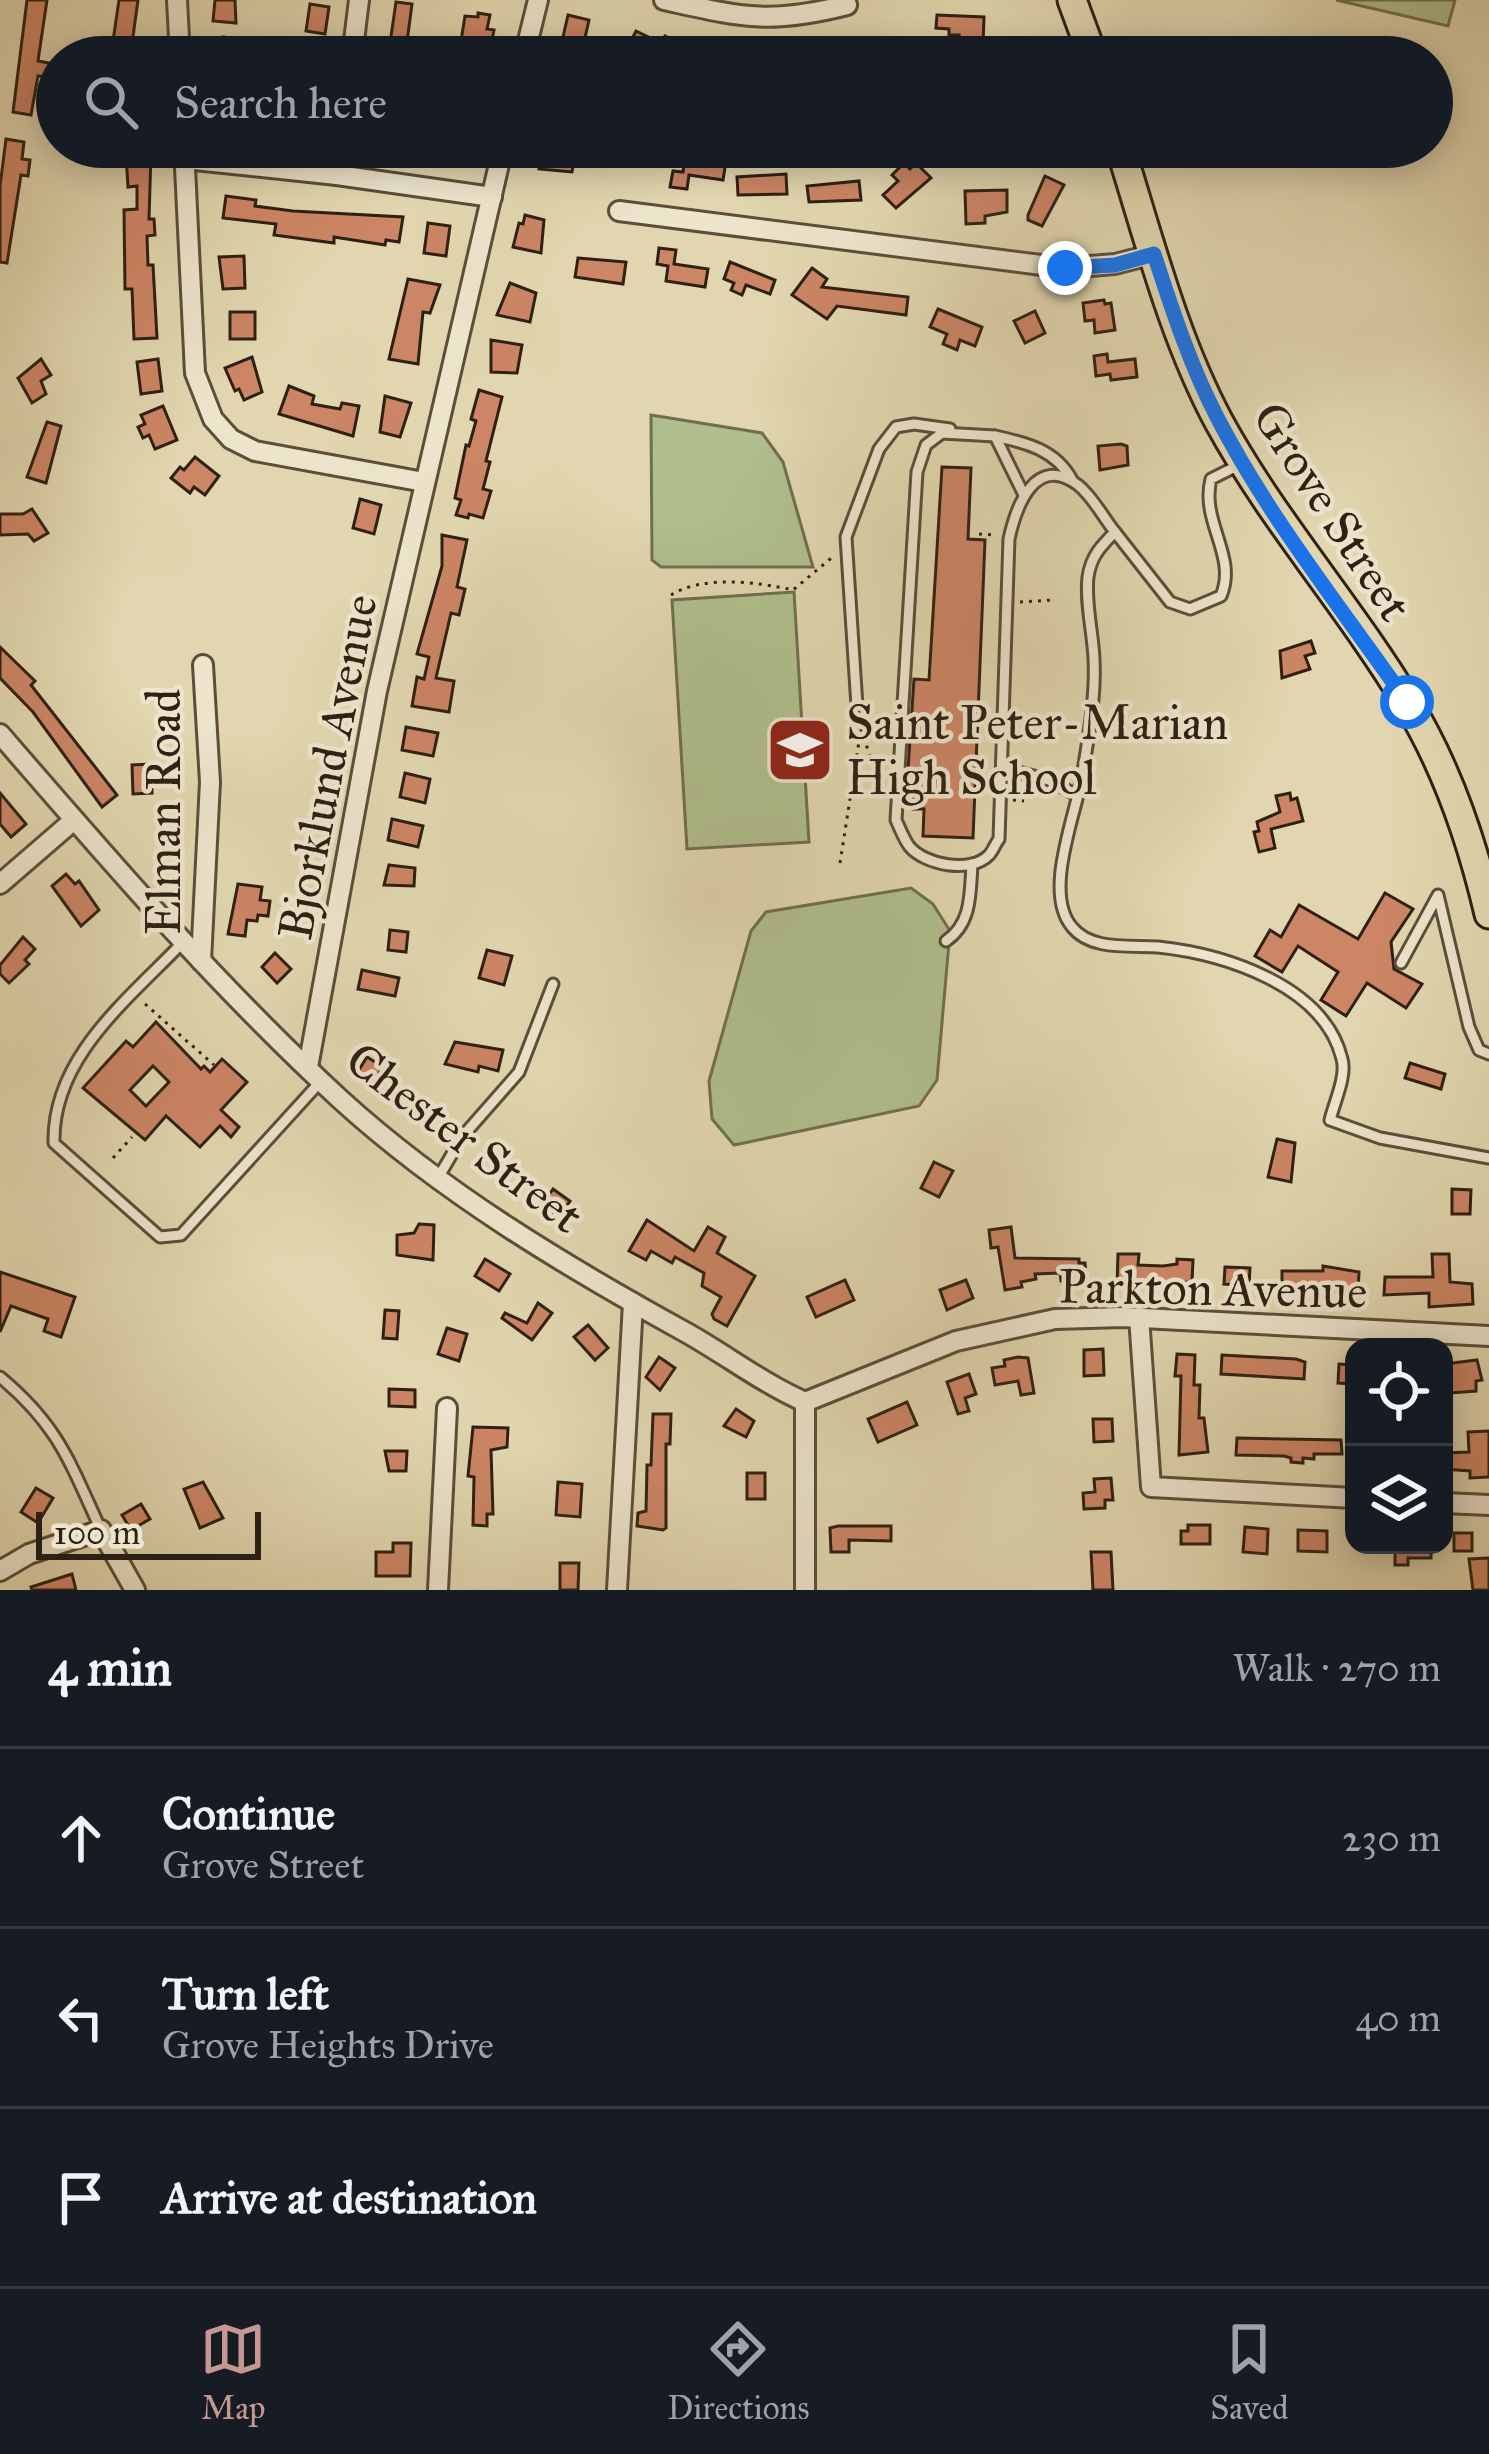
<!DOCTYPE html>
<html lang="en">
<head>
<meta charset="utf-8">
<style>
	:root { --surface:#171b24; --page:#20242c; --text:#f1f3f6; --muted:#9ea1a6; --line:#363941; --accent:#c59692 }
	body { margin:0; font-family:"IM FELL Great Primer",serif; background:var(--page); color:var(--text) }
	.controls { position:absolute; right:36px; bottom:36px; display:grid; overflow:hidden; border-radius:24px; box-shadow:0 6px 30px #0003 }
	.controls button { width:108px; height:108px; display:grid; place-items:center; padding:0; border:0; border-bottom:3px solid var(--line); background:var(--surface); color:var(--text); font:60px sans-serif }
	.scale { position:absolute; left:36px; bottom:30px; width:225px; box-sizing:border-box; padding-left:12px; border:6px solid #2f2014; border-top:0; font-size:33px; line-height:42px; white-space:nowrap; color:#2f2014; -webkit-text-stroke:9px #ece4cb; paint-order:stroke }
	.stop { position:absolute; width:36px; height:36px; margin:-27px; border:9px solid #1a73e8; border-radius:50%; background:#fff }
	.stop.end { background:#1a73e8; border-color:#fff; box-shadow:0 3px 12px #0008 }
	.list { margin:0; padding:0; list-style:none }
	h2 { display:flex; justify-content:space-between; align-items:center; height:156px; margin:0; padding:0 48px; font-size:51px }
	h2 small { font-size:39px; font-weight:400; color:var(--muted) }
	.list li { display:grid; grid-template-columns:78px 1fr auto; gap:36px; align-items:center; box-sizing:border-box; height:180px; padding:0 48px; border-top:3px solid var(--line) }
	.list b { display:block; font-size:45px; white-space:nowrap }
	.list p { margin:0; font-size:39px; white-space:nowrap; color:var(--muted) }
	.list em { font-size:39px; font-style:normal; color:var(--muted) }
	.icon { flex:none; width:66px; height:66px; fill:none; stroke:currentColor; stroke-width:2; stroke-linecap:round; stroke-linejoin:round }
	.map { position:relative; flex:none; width:1489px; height:1590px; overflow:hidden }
	.search { position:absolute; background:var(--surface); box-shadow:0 6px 30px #0003; left:36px; right:36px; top:36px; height:132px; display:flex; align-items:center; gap:30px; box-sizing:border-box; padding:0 42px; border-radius:66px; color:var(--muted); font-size:45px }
	.sheet { height:696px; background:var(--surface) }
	nav { display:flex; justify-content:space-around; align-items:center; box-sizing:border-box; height:168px; border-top:3px solid var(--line); background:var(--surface); font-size:33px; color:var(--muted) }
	nav a { display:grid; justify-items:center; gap:6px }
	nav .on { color:var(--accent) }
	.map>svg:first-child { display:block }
	.green { fill:#b0be8d; stroke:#706f50; stroke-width:3 }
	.building { fill:#cc8565; stroke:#2f2014; stroke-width:3; fill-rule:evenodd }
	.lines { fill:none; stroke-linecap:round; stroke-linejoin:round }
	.lane-casing { stroke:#5c4e3b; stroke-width:15 }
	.street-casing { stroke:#5c4e3b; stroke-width:24 }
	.primary-casing { stroke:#2f2014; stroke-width:33 }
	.path { stroke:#2f2014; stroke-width:3; stroke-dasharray:3 6; stroke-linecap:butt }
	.lane { stroke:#ece4cb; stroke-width:9 }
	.street { stroke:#ece4cb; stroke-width:18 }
	.primary { stroke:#e1d6af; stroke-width:27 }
	.route { stroke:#1a73e8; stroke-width:15 }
	.labels { text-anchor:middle; stroke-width:9; stroke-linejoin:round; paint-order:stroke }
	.street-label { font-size:48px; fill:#2f2014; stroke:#ece4cb }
	.poi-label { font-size:48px; fill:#2f2014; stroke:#ece4cb; text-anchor:start }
</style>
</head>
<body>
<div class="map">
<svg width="1489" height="1590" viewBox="0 0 1489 1590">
	<rect width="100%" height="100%" fill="#e1d6af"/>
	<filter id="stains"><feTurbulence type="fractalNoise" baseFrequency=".00167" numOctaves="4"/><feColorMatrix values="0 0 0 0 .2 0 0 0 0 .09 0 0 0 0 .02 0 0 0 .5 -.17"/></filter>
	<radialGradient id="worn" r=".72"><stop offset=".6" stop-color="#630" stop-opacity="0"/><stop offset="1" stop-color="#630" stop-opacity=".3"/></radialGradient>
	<g class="green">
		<path d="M1336,0H1455L1448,26Z"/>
		<path d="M651,415L762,433L783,462L813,567H661L652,560Z"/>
		<path d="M794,592L809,842L687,849L672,600Z"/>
		<path d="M911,888L933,904L950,931L937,1080L919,1106L734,1145L712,1119L709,1081L751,931L766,912Z"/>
	</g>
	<g class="building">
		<path d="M27,0H47L38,61L49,63L47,77L38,76L31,115L13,112Z"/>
		<path d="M119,0H138L132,44L113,41Z"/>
		<path d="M215,0H235L236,23L213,21Z"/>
		<path d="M396,2L412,4L405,57H388Z"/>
		<path d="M310,4L329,7L325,34L306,31Z"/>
		<path d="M478,13L490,15L487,29L494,30L491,45L461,41L465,16L478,17Z"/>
		<path d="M568,15L589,20L582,51L561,46Z"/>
		<path d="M937,15L984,17L983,45L959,44V35H949V29L936,28Z"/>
		<path d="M636,31L657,41L662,42L665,36L680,43L673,57H623Z"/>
		<path d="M223,37L240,39L238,57H221Z"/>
		<path d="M6,139L24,142L22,159L30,160L28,176L21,175L7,263L0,262V186Z"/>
		<path d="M543,147H567L565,159L574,161L572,172L539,169Z"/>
		<path d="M151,153L149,219H154L155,235L147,236L148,265H153L157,338L134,339L132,289H125L124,210L137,209V186L128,187L126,155Z"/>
		<path d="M698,157L726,161L723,180L689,175L687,189L670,187L673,171L683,172L685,159L698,161Z"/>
		<path d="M904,163L910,169L916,163L931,178L896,208L883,195L898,181L892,175Z"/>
		<path d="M786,174L787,194L738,195L737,177Z"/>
		<path d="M1045,176L1064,185L1042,226L1028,220V215Z"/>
		<path d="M859,181L861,200L809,202L807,186Z"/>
		<path d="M1007,190V212L985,216V223L966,224L965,191Z"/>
		<path d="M226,196L256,200L255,206L293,211L403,217L399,242L386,240L385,245L334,237V243L274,235L276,224L223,218Z"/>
		<path d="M525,215L544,220L541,253L513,247L519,223L523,224Z"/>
		<path d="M428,223L450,226L446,256L424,253Z"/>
		<path d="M659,248L676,250L674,264L708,269L705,287L666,281L668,266L657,264Z"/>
		<path d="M244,256L245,288L223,289L219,257Z"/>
		<path d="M578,258L626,262L623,284L575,277Z"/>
		<path d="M730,262L775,280L770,294L746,285L742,295L731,290L734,283L724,279Z"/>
		<path d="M812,268L827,279L822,287L908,297L906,315L837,306L827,319L792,295Z"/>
		<path d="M408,279L440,285L430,313L423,312L418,364L389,359Z"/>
		<path d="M510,283L536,293L530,322L497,315Z"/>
		<path d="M1104,300L1105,304L1111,303L1115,330L1095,333L1094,320L1085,321L1083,303Z"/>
		<path d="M938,309L982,327L975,346L960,340L957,350L943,344L947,334L930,327Z"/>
		<path d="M1035,311L1045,333L1025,343L1014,321Z"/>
		<rect x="230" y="312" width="25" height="27"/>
		<path d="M491,340L522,345L517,373L491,372Z"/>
		<path d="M1107,354L1108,362L1135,359L1137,377L1111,380L1110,374L1096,376L1094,356Z"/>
		<path d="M252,357L262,392L244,400L239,389L235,391L225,368Z"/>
		<path d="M41,359L51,375L41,381L46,394L32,403L18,378Z"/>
		<path d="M158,359L162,391L141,394L137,362Z"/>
		<path d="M289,386L314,396L312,404L340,409L342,403L359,406L353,436L279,414Z"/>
		<path d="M479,390L502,397L486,461L490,462L483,489L491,491L483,518L469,514L468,518L456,515L461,500L455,498L466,445L469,446L476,421L471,419Z"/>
		<path d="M385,396L411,403L400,437L380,432Z"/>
		<path d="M163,406L177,440L155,449L149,435L143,438L138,427L145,424L141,415Z"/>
		<path d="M47,422L61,426L46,483L27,477Z"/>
		<path d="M1121,444L1127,446L1128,465L1100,470L1098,446Z"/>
		<path d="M195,457L219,476L205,495L194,487L190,493L171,478L180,467L184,470Z"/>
		<path d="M942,467L971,468L968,539L985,540L973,838L923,836L924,809H913L915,770H908L914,679L929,680Z"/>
		<path d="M360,499L381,505L374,534L353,528Z"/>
		<path d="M32,509L48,533L34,541L28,534L0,535V514H23Z"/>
		<path d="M442,535L467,540L457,587L465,589L459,615L451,613L436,678L454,681L449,712L412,706L417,677L424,679L429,657L417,654L442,566Z"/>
		<path d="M1311,641L1315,653L1305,656L1310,669L1282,678L1280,651Z"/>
		<path d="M0,647L35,681L31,685L117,795L102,807L33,712L0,678Z"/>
		<path d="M406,727L438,733L433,756L402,750Z"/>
		<path d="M151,764L152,793L133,794L132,765Z"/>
		<path d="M405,773L430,779L425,803L400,797Z"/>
		<path d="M0,793L26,824L11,837L0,824Z"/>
		<path d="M1290,793L1291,800L1297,798L1303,821L1271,829L1275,848L1259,852L1254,832L1259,831L1257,822L1280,812L1276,796Z"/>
		<path d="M392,819L423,826L418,847L388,840Z"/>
		<path d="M389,865L415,868L414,886L384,885Z"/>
		<path d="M66,874L75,884L79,881L99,910L81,926L52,886Z"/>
		<path d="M238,884L262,887L260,900L270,901L268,916L258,915L257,921L247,920L245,936L228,934Z"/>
		<path d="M1385,893L1413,909L1391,942L1394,969L1422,984L1406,1008L1367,983L1346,1016L1321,1000L1338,972L1298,946L1282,972L1255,956L1270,930L1281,937L1299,905L1358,939Z"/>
		<path d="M390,930L408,932L406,952L388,950Z"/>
		<path d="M23,937L35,949L25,960L29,964L9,983L0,974V965Z"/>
		<path d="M487,950L512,956L504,985L479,978Z"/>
		<path d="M275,953L291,969L277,983L262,967Z"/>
		<path d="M362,970L399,978L395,996L358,989Z"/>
		<path d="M156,1022L201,1069L204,1066L210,1072L222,1059L247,1082L221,1110L239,1127L231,1137L220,1126L200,1147L166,1116L145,1140L83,1088L126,1041L133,1047ZM153,1066L169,1082L146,1106L130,1090Z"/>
		<path d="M455,1042L503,1050L498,1071L479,1066L478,1072L445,1064Z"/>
		<path d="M367,1057L383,1067L373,1083L357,1073Z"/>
		<path d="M1410,1063L1445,1074L1441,1089L1405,1078Z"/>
		<path d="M1277,1139L1295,1143L1291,1182L1268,1177Z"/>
		<path d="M934,1162L953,1171L939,1197L921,1188Z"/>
		<path d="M553,1189L570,1201L559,1217L542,1205Z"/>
		<path d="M1452,1189L1471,1190L1470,1214H1452Z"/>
		<path d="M647,1220L694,1251L708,1227L725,1237L717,1253L755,1276L727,1326L714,1319L712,1314L721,1297L702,1286L704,1273L675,1257L672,1263L651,1251L646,1260L629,1251Z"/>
		<path d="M419,1224L434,1225L433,1260L397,1255V1235L414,1233Z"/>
		<path d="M1011,1227L1015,1258L1079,1259V1263H1085L1086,1276H1079L1080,1281H1061L1060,1273L1035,1274L1036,1279L1021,1282L1022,1287L1005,1290L998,1247L991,1248L989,1230Z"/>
		<path d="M1118,1254H1139L1138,1265L1163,1266L1177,1264V1259L1193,1260L1192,1282L1117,1284Z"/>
		<path d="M1432,1254H1449L1450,1282L1472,1284L1473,1304L1429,1307V1293L1384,1295L1385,1277H1433Z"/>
		<path d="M485,1259L510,1274L499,1291L475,1276Z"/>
		<path d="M1323,1266L1359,1272L1358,1292H1331V1286L1282,1289V1271H1323Z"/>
		<path d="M1225,1267L1250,1268L1249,1286L1224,1284Z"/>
		<path d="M0,1272L75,1297L61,1337L44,1331L48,1319L11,1306L0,1332Z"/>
		<path d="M845,1280L854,1300L816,1317L807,1297Z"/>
		<path d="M966,1280L973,1298L947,1310L940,1290Z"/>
		<path d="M538,1303L552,1313L532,1340L502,1318L505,1313L527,1323Z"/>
		<path d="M385,1310L399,1311L397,1339L383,1338Z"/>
		<path d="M588,1325L608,1348L595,1360L574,1337Z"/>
		<path d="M447,1328L467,1334L459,1361L438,1354Z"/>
		<path d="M1103,1349L1104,1375L1084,1376V1350Z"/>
		<path d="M1177,1354L1195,1355L1194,1385H1200L1199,1418H1204L1208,1452L1179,1455L1181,1376H1175Z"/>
		<path d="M1222,1355L1296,1359L1305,1362L1304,1379L1221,1374Z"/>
		<path d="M659,1357L675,1368L660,1390L646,1377Z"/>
		<path d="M1018,1357L1028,1358L1034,1393L1021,1395L1018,1381L995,1385L992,1368L1005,1366L1004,1360Z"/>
		<path d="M1477,1360L1482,1380L1476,1381V1391L1451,1393L1450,1379H1444V1364Z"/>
		<path d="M1339,1364L1354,1365V1384L1338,1383Z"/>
		<path d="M969,1374L976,1394L965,1398L969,1411L958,1414L947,1382Z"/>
		<path d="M389,1389L415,1390V1407L389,1406Z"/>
		<path d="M907,1402L917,1425L878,1442L868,1419Z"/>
		<path d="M736,1409L754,1421L746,1437L724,1426Z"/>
		<path d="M653,1414H671L670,1444H666V1528L663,1530L637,1526L638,1513L646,1511L647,1465H651Z"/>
		<path d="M1093,1419H1112L1113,1441L1094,1442Z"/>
		<path d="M473,1427L508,1428L507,1447L491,1450L493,1514H487V1526L473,1525L474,1477L468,1476Z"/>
		<path d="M1489,1431V1477L1470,1478V1471L1444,1469V1453L1469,1452L1468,1432Z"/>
		<path d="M1237,1438L1341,1440L1342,1454H1314V1459L1303,1458V1463L1291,1462V1458L1284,1456L1236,1455Z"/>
		<path d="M385,1451H407L406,1471H389Z"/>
		<rect x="747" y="1473" width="18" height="26"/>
		<path d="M1111,1478L1113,1500H1105V1508L1084,1509L1083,1493L1095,1492L1094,1479Z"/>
		<path d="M203,1482L223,1518L200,1528L184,1489Z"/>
		<path d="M558,1482L582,1484L580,1517L556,1515Z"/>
		<path d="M36,1488L53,1498L38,1523L21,1512Z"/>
		<path d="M141,1504L150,1519L131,1530L122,1515Z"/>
		<path d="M1188,1525H1210V1544H1181V1531H1188Z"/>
		<path d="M838,1526H891V1541L849,1540V1552H831L830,1528Z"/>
		<path d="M1245,1527L1268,1529L1267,1554L1243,1552Z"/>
		<path d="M1298,1530L1327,1531V1552L1298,1551Z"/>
		<rect x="1454" y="1533" width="18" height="18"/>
		<path d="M393,1543H411L410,1576H376V1552H393Z"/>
		<path d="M1408,1545H1431V1558H1408V1565H1395V1552H1408Z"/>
		<path d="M1091,1552H1111L1113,1590H1093Z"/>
		<path d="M1489,1558V1590H1473L1469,1559Z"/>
		<path d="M560,1563H579L578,1590H560Z"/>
		<path d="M72,1574L76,1590H32L31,1587Z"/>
	</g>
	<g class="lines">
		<g class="lane-casing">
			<g id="lane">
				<path d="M995,436L942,433L926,445L917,472L896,820C900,829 904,839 909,846C924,865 971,874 989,855C993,851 995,844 999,839L1009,539C1016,507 1035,453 1078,485C1093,497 1103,517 1115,532"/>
				<path d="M1237,466L1211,479C1200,522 1238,556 1221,596L1190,609L1170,602L1115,532C1101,546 1091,556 1088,577C1085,603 1093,633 1094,659C1096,698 1088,739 1082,777C1075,817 1043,893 1072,927C1091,951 1130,945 1158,947C1224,954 1324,985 1342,1059C1347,1076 1334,1103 1330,1120L1380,1138L1489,1158"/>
				<path d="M1023,493L995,436C1027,443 1056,450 1072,480"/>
				<path d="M857,706L846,537L879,449L896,427L914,424L950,429"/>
				<path d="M1002,768L1049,780L1076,795"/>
				<path d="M946,941C972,923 970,894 972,864"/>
				<path d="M183,942C129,999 52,1057 54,1143L160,1237L181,1235L321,1081"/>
				<path d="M1401,963L1438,895L1469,1027L1479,1050L1489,1054"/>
				<path d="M438,1178L462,1137L519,1072L553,984"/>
				<path d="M0,1377C59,1426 70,1463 101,1530"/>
			</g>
		</g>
		<g class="street-casing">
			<g id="street">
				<path d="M177,0L180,57"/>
				<path d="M664,0C742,17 768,25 847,5"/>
				<path d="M352,57L359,0"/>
				<path d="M524,57L538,0"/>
				<path d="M184,147L195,373L213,419L231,439L255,451L424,482"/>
				<path d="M185,159L337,175L492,197"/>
				<path d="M337,175L340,147"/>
				<path d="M619,211L1065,268L1115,264L1154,254"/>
				<path d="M0,734C109,860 218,987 341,1100C443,1193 567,1267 687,1333C726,1355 764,1384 805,1402"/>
				<path d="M0,884L74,820"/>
				<path d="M201,961L210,782L203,665"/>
				<path d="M308,1067L377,691L503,147"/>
				<path d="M1139,1317L1151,1487L1354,1498"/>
				<path d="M805,1402L956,1341L1055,1319L1123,1317L1489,1336"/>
				<path d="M805,1402V1590"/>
				<path d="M1444,1503L1489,1505"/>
				<path d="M0,1571L29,1554L101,1530L135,1590"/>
				<path d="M438,1590L447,1408"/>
				<path d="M617,1590L633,1303"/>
			</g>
		</g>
		<g class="primary-casing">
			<g id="primary">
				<path d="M1072,0L1093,57"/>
				<path d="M1120,147C1149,239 1173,336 1219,422C1273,521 1349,606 1407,702C1447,767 1472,841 1489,914"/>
			</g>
		</g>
		<g class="path">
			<path d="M979,534L995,535"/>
			<path d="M671,595C702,575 758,582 793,590L835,555"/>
			<path d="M1020,602L1053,600"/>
			<path d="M858,720L883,795"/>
			<path d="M1013,800L1024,801"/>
			<path d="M840,863L860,735"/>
			<path d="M145,1004L214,1065"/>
			<path d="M113,1158L132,1137"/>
		</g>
		<use href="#lane" class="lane"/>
		<use href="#street" class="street"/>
		<use href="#primary" class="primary"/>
	</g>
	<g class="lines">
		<path class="route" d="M1065,268L1115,265L1154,254C1172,309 1190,365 1217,417C1269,518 1342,609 1407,702"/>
	</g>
	<defs>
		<g id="school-square" transform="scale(3.45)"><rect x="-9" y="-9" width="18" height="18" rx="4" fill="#8f2418" stroke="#ece4cb"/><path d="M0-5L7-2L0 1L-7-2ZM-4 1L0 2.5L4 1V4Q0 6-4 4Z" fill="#fff"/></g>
	</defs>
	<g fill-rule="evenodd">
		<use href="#school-square" x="800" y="750"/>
	</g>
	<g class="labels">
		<g class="street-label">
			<text transform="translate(1333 511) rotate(57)" y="17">Grove Street</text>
			<text transform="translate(327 767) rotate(-79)" y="17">Bjorklund Avenue</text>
			<text transform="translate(163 812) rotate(-90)" y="17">Elman Road</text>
			<text transform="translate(465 1137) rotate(37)" y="17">Chester Street</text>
			<text transform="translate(1213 1288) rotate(1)" y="17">Parkton Avenue</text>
		</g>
		<g class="poi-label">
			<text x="846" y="739">Saint Peter-Marian<tspan x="846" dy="55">High School</tspan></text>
		</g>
	</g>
	<rect width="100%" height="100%" filter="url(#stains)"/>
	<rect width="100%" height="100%" fill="url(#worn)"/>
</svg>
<div class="controls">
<button><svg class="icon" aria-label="locate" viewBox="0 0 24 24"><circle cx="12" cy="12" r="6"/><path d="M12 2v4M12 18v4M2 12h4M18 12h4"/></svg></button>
<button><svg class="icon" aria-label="layers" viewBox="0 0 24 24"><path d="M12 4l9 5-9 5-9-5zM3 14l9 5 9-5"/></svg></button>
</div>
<div class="scale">100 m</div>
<div class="stop" style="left:1407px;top:702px"></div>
<div class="stop end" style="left:1065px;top:268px"></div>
<div class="search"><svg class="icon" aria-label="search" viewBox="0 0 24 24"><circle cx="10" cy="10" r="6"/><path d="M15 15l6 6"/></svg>Search here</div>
</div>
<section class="sheet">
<h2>4 min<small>Walk · 270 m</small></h2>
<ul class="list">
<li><svg class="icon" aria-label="ahead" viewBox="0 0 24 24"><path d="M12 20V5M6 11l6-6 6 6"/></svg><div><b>Continue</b><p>Grove Street</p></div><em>230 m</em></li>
<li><svg class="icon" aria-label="left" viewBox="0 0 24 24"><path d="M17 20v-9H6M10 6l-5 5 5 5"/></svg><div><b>Turn left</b><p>Grove Heights Drive</p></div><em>40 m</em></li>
<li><svg class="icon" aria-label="arrive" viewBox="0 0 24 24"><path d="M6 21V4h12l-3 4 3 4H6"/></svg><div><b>Arrive at destination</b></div></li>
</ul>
</section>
<nav>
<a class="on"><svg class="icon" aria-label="map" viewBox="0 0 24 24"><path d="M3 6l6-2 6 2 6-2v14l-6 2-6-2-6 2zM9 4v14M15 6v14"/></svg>Map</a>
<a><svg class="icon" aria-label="directions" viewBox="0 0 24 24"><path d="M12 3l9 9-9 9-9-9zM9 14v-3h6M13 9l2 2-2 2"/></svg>Directions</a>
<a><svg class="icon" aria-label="saved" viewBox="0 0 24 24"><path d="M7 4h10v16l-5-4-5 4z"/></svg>Saved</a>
</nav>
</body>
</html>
